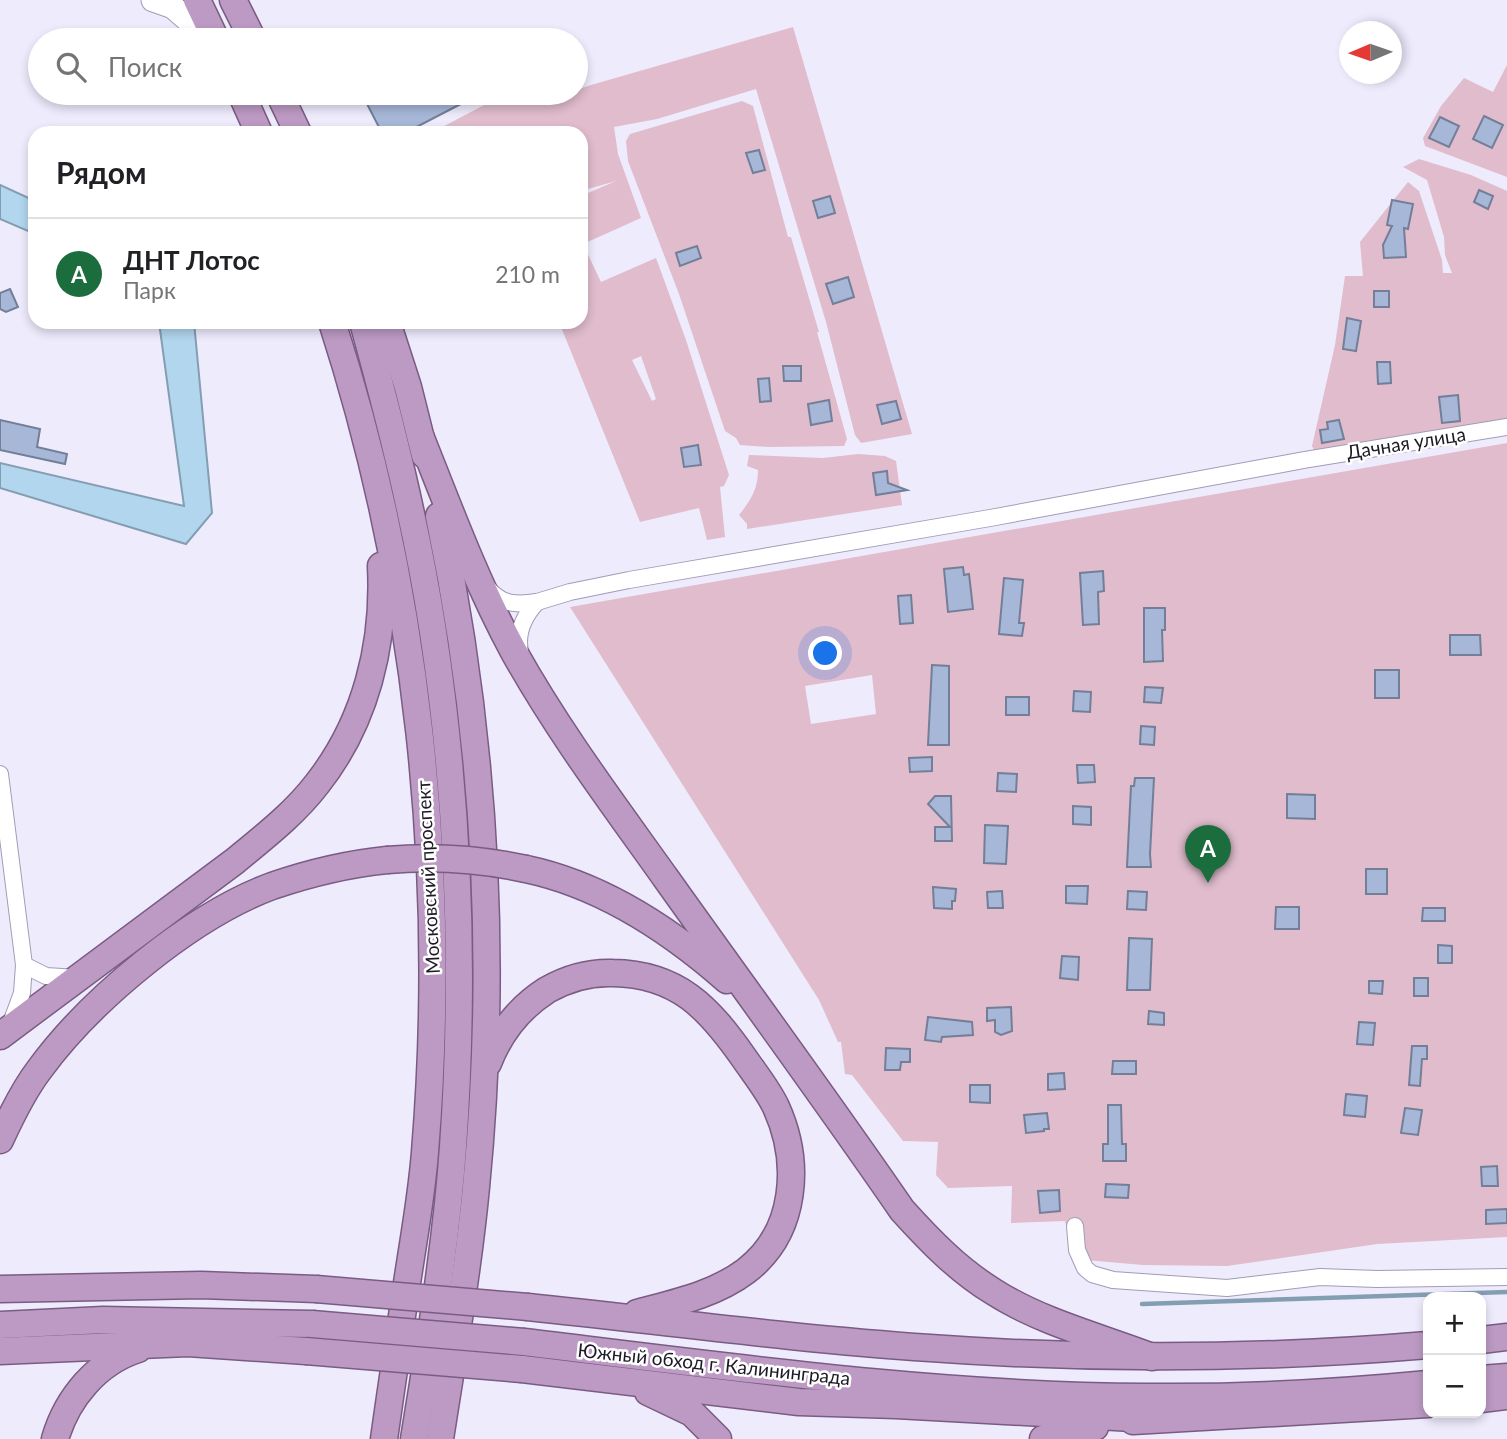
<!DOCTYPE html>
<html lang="ru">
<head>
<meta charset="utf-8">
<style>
	:root { --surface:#fff; --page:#f2f2f2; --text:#202124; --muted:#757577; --line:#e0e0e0; --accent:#1b6d3d }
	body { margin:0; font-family:Lato,sans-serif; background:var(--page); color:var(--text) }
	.controls { position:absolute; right:21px; bottom:21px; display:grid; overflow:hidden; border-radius:14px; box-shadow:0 4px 10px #0003 }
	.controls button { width:63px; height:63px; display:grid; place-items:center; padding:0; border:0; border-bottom:2px solid var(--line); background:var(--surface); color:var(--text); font:35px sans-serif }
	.compass { position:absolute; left:1339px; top:21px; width:63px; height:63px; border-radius:50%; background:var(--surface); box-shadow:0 4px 10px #0003; rotate:268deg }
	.you { position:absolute; left:826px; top:654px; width:24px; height:24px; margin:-18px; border:5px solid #fff; border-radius:50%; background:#1a73e8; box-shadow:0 0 0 10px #1a73e833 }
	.badge { display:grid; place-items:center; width:46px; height:46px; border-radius:50%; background:var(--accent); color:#fff; font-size:23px; font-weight:700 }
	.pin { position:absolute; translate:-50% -58px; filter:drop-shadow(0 2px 4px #0008) }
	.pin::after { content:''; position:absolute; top:37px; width:24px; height:21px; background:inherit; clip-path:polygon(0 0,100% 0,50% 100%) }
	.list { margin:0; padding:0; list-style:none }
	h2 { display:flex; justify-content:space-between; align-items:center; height:91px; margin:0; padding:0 28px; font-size:30px }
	h2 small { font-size:23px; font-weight:400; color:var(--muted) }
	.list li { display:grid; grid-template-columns:46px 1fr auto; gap:21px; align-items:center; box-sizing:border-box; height:112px; padding:0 28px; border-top:2px solid var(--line) }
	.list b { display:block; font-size:26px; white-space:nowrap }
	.list p { margin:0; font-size:23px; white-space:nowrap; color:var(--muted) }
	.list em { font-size:23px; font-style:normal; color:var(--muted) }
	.icon { flex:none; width:38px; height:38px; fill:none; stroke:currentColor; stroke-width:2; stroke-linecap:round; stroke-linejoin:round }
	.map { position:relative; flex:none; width:1507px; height:1439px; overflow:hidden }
	.search { position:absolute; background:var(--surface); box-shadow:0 4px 10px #0003; left:28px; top:28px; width:560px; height:77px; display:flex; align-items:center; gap:18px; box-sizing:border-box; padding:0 24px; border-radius:38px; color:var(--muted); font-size:26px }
	.panel { position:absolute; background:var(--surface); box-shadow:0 4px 10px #0003; left:28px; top:126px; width:560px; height:203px; border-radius:21px }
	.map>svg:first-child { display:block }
	.green { fill:#e0bccc; fill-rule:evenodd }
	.water { fill:#b1d6ee; stroke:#849eb1; stroke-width:2 }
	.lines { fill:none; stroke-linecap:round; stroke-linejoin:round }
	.stream { stroke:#849eb1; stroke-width:4.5 }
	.building { fill:#a7b7d8; stroke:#737f98; stroke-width:2 }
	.minor-casing { stroke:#a19cb7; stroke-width:18 }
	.secondary-casing { stroke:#a19cb7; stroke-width:25 }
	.trunk-casing { stroke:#7a5c82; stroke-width:29 }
	.minor { stroke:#fff; stroke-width:16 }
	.secondary { stroke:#fff; stroke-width:23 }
	.trunk { stroke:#bc9ac3; stroke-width:26 }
	.trunk-bridge-casing { stroke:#7a5c82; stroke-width:29; stroke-linecap:butt }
	.trunk-bridge { stroke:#bc9ac3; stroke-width:26 }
	.labels { text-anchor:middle; stroke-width:5; stroke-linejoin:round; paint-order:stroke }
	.street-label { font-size:19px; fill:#1c1a24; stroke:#fff }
</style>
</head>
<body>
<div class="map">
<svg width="1507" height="1439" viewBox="0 0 1507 1439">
	<rect width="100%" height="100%" fill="#eeebfd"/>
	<g class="green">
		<path d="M793,27L912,434L861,443L855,435L826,322L756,89L657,119L614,127L618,154L641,218L583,244L601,282L656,258L686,340L729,475L724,486L720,487L725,537L707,540L699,508L640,522L559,322H581V196L616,181L581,191V133H431L507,93H559L560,95L576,93V90L591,85ZM641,356L656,399L652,401L632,360Z"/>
		<path d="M1507,65V177L1425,146L1423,138L1441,106L1464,78L1493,92Z"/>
		<path d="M742,101L753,106L788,237H791L819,332H817L847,439L844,446L768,447L740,445L736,438L725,431L679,294L628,161L626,141L630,134Z"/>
		<path d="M1419,159L1471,175L1507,191V419L1315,452L1312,446L1335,345L1345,276H1363L1360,242L1408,182L1419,191L1442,260L1443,273H1452L1445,255L1444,237L1427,180L1403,167Z"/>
		<path d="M1507,443V1237L1377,1244L1227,1266L1143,1265L1074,1259L1065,1221L1011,1223L1012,1186L948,1188L936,1175L938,1142L903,1141L852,1075L845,1074L841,1042H838L819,1000L570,607ZM872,675L876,714L811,724L805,686Z"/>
		<path d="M858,454L885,456L896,461L902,505L747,529V524L739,515C751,500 758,489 758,470L747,466L749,455L823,458Z"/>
	</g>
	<g class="water">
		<path d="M0,185L35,201V234L0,219Z"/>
		<path d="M159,322H194L212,513L186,544L0,488V463L184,506Z"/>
	</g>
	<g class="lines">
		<path class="stream" d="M1142,1304L1507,1292"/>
	</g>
	<g class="building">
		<path d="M388,93H482L405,133H382L367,104Z"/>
		<path d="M1484,116L1503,125L1492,148L1473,139Z"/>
		<path d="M1440,117L1459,126L1449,147L1429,138Z"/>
		<path d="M759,150L765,170L753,173L746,153Z"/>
		<path d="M1479,190L1493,196L1488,209L1474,202Z"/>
		<path d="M830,196L835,213L818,218L813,201Z"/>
		<path d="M1392,200L1413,204L1408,229L1404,228L1406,257L1384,258L1383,245L1392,226L1387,225Z"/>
		<path d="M697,246L701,258L680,266L676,253Z"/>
		<path d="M848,277L854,297L833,304L826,284Z"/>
		<path d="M10,289L18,307L6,312L0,309V293Z"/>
		<rect x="1374" y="291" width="15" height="16"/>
		<path d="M1347,318L1361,321L1356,351L1343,349Z"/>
		<path d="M1377,362H1390L1391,383L1378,384Z"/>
		<path d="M783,366H801V381H784Z"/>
		<path d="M769,378L771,401L760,402L758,379Z"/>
		<path d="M1458,395L1460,421L1442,423L1439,397Z"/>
		<path d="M829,400L832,421L811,425L808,404Z"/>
		<path d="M896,401L901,419L882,424L877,405Z"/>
		<path d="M0,420L40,429L37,447L67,454L65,464L0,450Z"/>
		<path d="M1339,420L1344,439L1322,443L1320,430L1328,429L1327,422Z"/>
		<path d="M698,445L701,465L684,467L681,448Z"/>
		<path d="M887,471L888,483L907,490L876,495L873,473Z"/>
		<path d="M963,567L964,575L969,574L973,609L948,612L944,569Z"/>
		<path d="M1103,571L1104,591L1098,592L1099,624L1083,625L1080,573Z"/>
		<path d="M1004,578L1023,580L1019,623H1024L1022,636L999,634Z"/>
		<path d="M911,595L913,623L900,624L898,596Z"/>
		<path d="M1144,608H1165V630H1162L1163,661L1144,662Z"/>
		<path d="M1450,635H1480L1481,655H1450Z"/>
		<path d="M932,665L949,666V745H928Z"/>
		<rect x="1375" y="670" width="24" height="28"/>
		<path d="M1145,687L1163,688L1161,703L1144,702Z"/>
		<path d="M1074,691L1091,692L1090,712L1073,711Z"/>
		<rect x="1006" y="697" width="23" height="18"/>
		<path d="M1141,726L1155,727L1154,745L1140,744Z"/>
		<path d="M932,757V771L910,772L909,758Z"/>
		<path d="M1077,765H1094L1095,782L1078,783Z"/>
		<path d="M998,773L1017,774L1016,792L997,791Z"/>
		<path d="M1135,778H1154L1150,854L1151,867H1127L1131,786H1134Z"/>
		<path d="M1287,794L1315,795V819L1287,818Z"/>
		<path d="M935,796H951L952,841H935V827H950L928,804Z"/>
		<path d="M1073,806L1091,807V825L1073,824Z"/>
		<path d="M985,825L1008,826L1006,864L984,863Z"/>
		<rect x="1366" y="869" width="21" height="25"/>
		<path d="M1066,886H1088L1087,904L1066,903Z"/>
		<path d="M933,887L956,889L955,901H952V909L934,908Z"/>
		<path d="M1002,891L1003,908H988L987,892Z"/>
		<path d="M1128,891L1147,892L1146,910L1127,909Z"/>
		<path d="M1276,907H1299V929H1275Z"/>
		<path d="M1423,908H1445V921H1422Z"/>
		<path d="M1129,938L1152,939L1150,990H1127Z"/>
		<path d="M1438,945L1452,946V963H1438Z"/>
		<path d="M1062,956L1079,957L1078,980L1060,978Z"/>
		<rect x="1414" y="978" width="14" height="18"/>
		<path d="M1369,981H1383L1382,994L1369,993Z"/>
		<path d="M1011,1007L1012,1031L1001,1035L995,1032V1020L987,1021V1008Z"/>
		<path d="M1149,1011L1164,1013V1025L1148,1024Z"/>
		<path d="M928,1017L972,1022L973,1035L942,1037L941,1042L925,1040Z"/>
		<path d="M1359,1022L1375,1023L1373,1045L1357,1044Z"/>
		<path d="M1412,1046H1427V1059H1422L1420,1086L1409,1085Z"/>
		<path d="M886,1048L910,1049V1062H901L900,1070H885Z"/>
		<path d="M1113,1061H1136V1074H1112Z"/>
		<path d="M1064,1073L1065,1089L1048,1090V1074Z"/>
		<path d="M970,1085H990V1103L970,1102Z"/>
		<path d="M1346,1094L1367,1096L1365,1117L1344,1115Z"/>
		<path d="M1108,1105H1121L1122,1144H1126V1161H1103V1144H1108Z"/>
		<path d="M1405,1108L1422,1110L1418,1135L1401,1133Z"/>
		<path d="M1047,1113L1049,1129H1044V1131L1026,1133L1024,1115Z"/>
		<path d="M1497,1166L1498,1186H1482L1481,1167Z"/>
		<path d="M1106,1184L1129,1185L1128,1198L1105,1197Z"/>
		<path d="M1059,1190L1060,1211L1040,1213L1038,1191Z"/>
		<path d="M1507,1209V1223L1486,1224V1210Z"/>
	</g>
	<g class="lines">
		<g class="minor-casing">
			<g id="minor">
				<path d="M488,588C501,605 517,605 537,602C523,617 515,635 521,656"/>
				<path d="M537,602L570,592L629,580L990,518L1304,460L1507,427"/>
				<path d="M0,774L24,965L22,993L11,1023"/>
				<path d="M24,965L46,976L78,978"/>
				<path d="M1075,1226L1077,1250L1085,1268L1092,1274L1113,1280L1227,1288L1320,1277L1377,1279L1507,1277"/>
			</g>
		</g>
		<g class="secondary-casing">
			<path id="secondary" d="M153,0L173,7L211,40"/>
		</g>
		<g class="trunk-casing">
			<g id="trunk">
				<path d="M197,0L216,40"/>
				<path d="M233,0L253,40"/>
				<path d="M241,93L259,133"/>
				<path d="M279,93L298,133"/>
				<path d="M332,322C418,588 448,874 425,1152C422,1192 415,1231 409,1270C400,1327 392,1383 384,1439"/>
				<path d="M363,322C391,424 417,527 433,632C459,802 465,975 453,1147C446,1245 430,1342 414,1439"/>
				<path d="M387,322L408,387L425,455"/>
				<path d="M421,438C450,511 477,584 514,652C558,731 613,804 665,877C744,988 825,1098 902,1210C930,1241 958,1270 994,1292C1041,1322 1100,1337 1152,1357"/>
				<path d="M439,516C485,736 498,963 476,1187C468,1271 453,1355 440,1439"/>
				<path d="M526,869C602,885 669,929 727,980"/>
				<path d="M0,1036L235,861C264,837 294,814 317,784C366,722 385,644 381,566"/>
				<path d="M488,1063C500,1032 519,1008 547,990C568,978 589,972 613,973C678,974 709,1008 744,1058C755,1074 768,1090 776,1107C801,1162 797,1232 746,1271C714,1295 674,1303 637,1313"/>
				<path d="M0,1140C11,1116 23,1091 39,1070C90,1000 191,916 272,886C310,873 347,864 387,860"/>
				<path d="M0,1289L201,1285L316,1289"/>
				<path d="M528,1307C662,1321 796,1339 930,1348C1096,1360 1262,1359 1428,1345"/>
				<path d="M0,1325L103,1320L312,1324"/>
				<path d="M1481,1340L1507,1337"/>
				<path d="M524,1342C731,1367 939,1396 1147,1397C1241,1398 1335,1393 1428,1384"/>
				<path d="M0,1351L188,1343L306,1351"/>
				<path d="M522,1369L799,1402L896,1405L1151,1419"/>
				<path d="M1481,1379L1507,1377"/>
				<path d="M648,1392L692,1413L718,1439"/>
				<path d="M1481,1399L1507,1396"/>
				<path d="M1133,1421L1428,1404"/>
				<path d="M55,1439C67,1398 97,1362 138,1349"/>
				<path d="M1043,1439L1095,1427"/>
			</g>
		</g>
		<use href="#minor" class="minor"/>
		<use href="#secondary" class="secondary"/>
		<use href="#trunk" class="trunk"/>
		<g class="trunk-bridge-casing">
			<g id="trunk-bridge">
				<path d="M387,860C433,856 480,859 526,869"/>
				<path d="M316,1289L528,1307"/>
				<path d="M312,1324L524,1342"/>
				<path d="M306,1351L522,1369"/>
			</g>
		</g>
		<use href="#trunk-bridge" class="trunk-bridge"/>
	</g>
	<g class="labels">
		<g class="street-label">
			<text transform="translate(1406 443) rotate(-9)" y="7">Дачная улица</text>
			<text transform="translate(428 877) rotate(-93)" y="7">Московский проспект</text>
			<text transform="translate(714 1364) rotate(6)" y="7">Южный обход г. Калининграда</text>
		</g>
	</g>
</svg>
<div class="controls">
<button>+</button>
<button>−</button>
</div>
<svg class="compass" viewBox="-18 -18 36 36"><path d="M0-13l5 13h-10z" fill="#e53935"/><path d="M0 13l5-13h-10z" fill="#757577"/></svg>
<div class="you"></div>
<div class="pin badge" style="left:1208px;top:883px">A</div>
<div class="search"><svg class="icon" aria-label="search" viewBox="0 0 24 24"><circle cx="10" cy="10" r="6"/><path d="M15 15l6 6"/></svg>Поиск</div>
<section class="panel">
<h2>Рядом<small></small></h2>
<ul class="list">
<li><span class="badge">A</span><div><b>ДНТ Лотос</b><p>Парк</p></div><em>210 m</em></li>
</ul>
</section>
</div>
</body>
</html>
